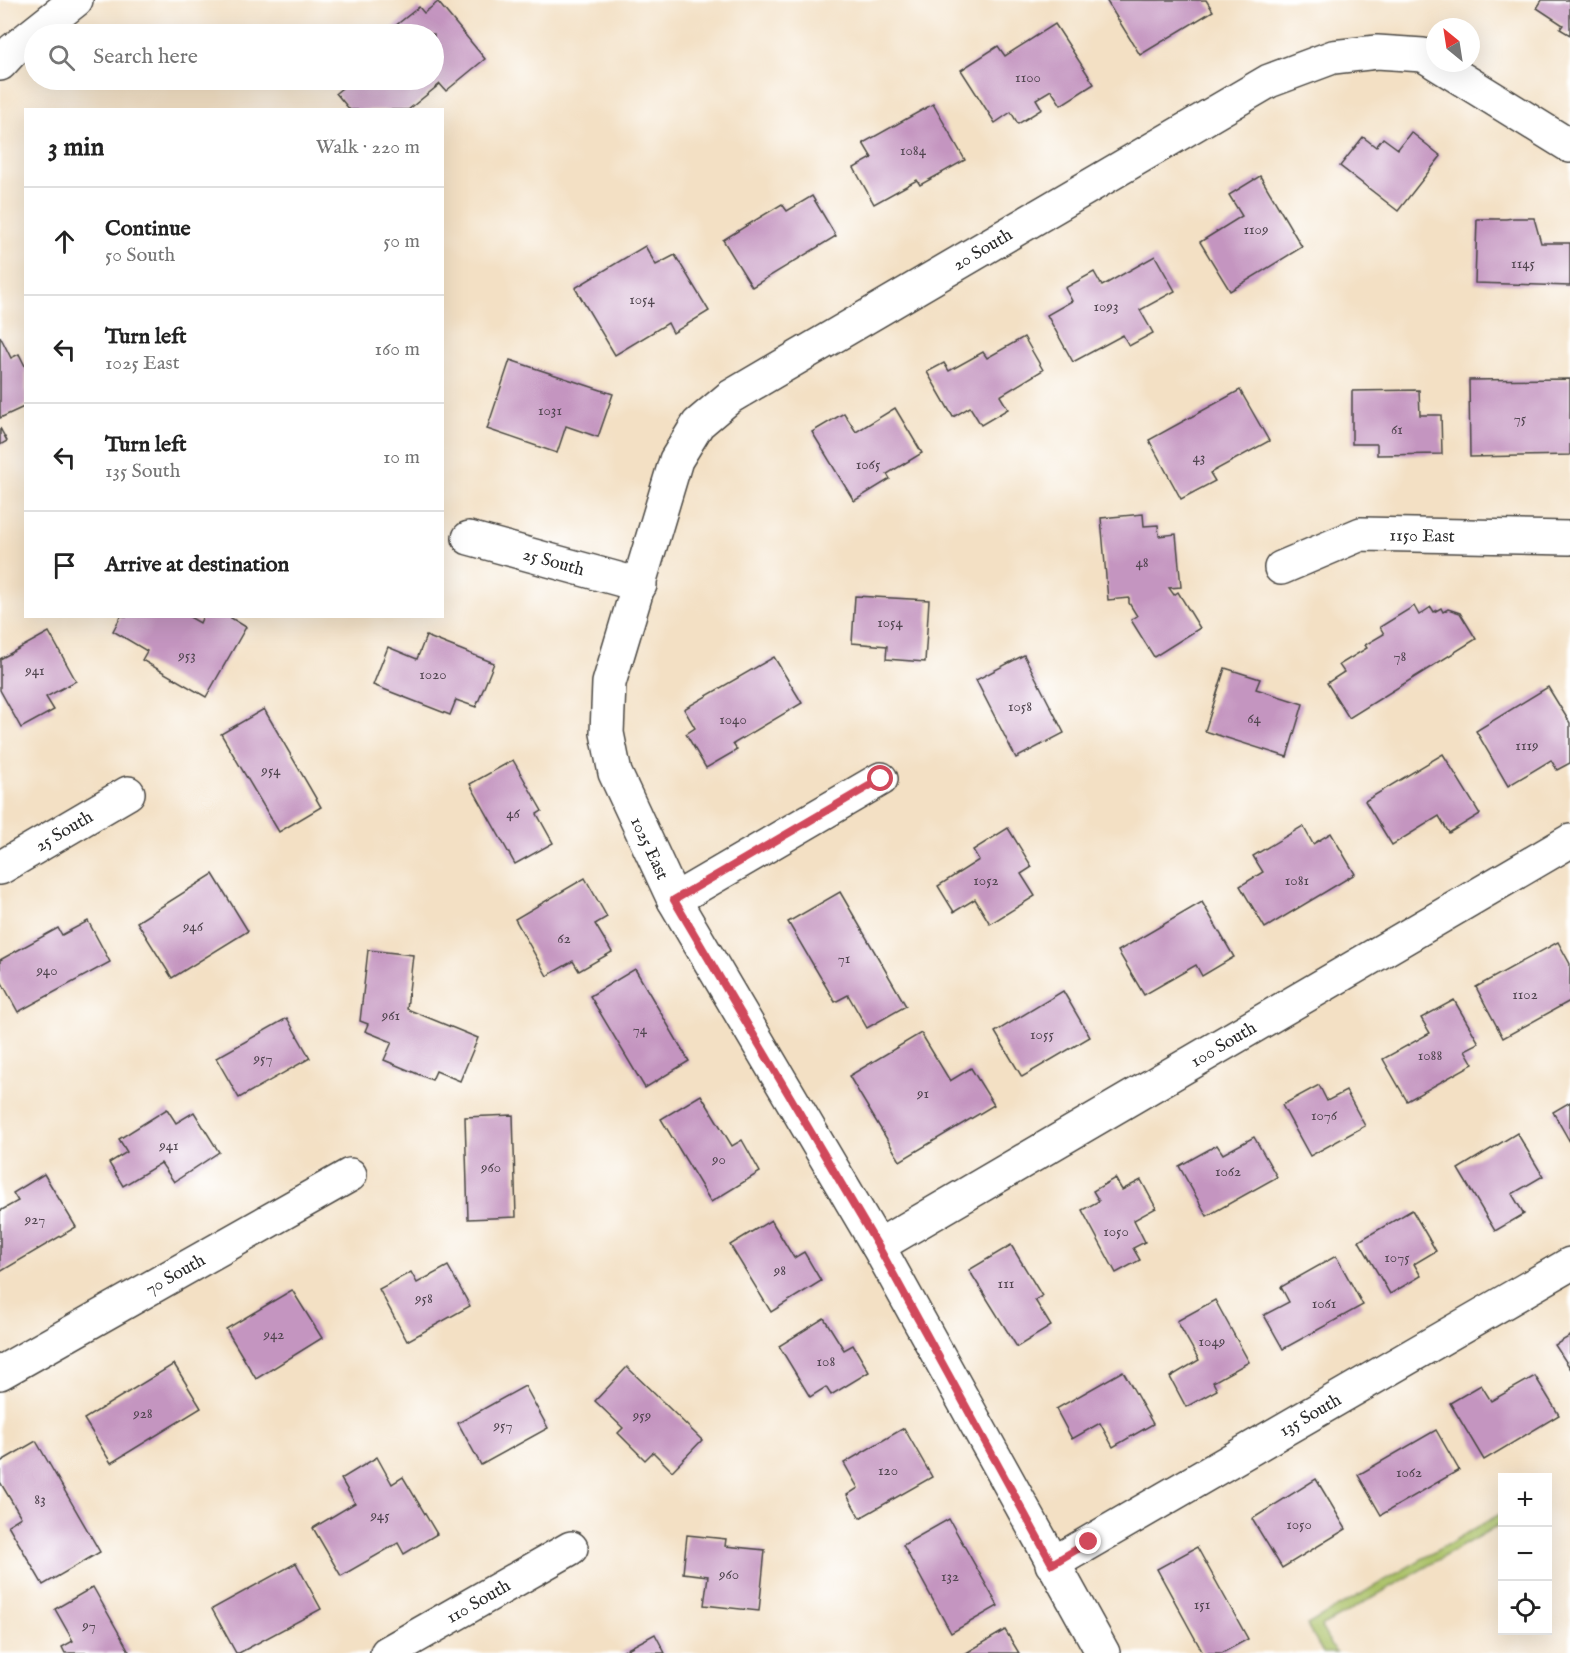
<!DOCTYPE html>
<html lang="en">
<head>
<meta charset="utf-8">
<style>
	:root { --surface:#fff; --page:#f2f2f2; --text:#222; --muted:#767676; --line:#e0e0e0 }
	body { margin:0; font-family:"IM FELL English",serif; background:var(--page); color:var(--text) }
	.controls { position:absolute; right:18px; bottom:18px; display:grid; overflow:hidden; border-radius:0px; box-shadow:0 6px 24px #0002 }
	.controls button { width:54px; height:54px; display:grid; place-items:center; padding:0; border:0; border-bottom:2px solid var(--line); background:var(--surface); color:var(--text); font:30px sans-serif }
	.compass { position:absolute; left:1426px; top:18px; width:54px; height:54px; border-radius:50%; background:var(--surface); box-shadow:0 6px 24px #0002; rotate:330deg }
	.stop { position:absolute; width:18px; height:18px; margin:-14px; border:4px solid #d1495b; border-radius:50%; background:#fff }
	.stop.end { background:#d1495b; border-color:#fff; box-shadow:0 2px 6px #0008 }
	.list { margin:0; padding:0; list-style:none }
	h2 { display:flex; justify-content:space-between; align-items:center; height:78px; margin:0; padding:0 24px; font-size:26px }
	h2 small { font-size:20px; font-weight:400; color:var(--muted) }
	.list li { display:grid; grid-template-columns:39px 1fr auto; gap:18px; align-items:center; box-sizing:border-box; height:108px; padding:0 24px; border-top:2px solid var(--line) }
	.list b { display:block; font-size:22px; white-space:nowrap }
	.list p { margin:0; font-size:20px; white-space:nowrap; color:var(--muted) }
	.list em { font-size:20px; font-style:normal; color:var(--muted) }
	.icon { flex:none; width:33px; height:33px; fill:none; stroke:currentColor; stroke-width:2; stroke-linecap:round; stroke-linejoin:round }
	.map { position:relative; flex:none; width:1570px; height:1653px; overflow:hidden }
	.search { position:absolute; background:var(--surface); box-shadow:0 6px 24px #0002; left:24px; top:24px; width:420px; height:66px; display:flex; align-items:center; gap:15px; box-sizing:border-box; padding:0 21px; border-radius:33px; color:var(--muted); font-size:22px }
	.panel { position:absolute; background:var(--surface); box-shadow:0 6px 24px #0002; left:24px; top:108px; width:420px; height:510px; border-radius:0px }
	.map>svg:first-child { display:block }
	.green { fill:#aac166; stroke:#6a7648; stroke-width:1.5 }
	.building { fill:#c495c0 }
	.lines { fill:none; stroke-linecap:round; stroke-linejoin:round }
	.minor-casing { stroke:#494642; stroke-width:36 }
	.minor { stroke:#fff; stroke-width:33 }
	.route { stroke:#d1495b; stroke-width:8 }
	.labels { text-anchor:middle; stroke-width:6; stroke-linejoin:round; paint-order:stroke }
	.number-label { font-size:15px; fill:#514650 }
	.street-label { font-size:18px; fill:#2b2b2b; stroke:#fff }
</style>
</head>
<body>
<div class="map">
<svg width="1570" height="1653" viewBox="0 0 1570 1653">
	<rect width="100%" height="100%" fill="#fff"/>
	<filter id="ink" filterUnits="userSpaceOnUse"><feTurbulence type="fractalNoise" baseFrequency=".0167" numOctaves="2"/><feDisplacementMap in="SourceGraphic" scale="12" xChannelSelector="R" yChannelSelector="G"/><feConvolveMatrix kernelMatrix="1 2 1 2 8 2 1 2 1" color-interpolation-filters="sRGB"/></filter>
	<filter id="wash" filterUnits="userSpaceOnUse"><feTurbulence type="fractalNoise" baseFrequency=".008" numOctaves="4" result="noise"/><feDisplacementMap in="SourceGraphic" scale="24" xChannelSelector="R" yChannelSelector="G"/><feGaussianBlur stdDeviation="1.35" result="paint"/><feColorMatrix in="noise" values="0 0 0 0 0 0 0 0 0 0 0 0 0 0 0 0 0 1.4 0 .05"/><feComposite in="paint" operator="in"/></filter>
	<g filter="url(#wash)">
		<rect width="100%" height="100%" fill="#f3e0c4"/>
		<path class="green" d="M1500,1514L1502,1516V1523L1321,1627L1336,1653H1323L1307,1625Z"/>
		<g id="blocks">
			<g class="building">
				<path d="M1106,0H1206L1213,11L1140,55Z"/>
				<path d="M1542,0H1570V35L1560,29L1563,25L1537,8Z"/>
				<path d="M438,2L485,59L446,91L440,84L408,110H350L336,93L352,80H434V34H385L419,7L424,13Z"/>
				<path d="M1055,24L1094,84L1061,105L1051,90L1036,99L1042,109L1018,124L1011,112L995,123L961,70L998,46L1005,56Z"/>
				<path d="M933,104L965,160L920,185L917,180L874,204L854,168L872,158L863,143Z"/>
				<path d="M1411,132L1441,156L1398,211L1340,166L1363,137L1376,147L1383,138L1398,149Z"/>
				<path d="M1260,176L1302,247L1230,291L1200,242L1242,216L1229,195Z"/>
				<path d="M812,196L836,236L752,287L723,240L782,204L787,211Z"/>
				<path d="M1513,218H1534L1541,243H1570V286L1475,283L1477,219H1506Z"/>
				<path d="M645,246L656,265L675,255L709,311L673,333L668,323L615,355L575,288Z"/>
				<path d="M1155,256L1175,291L1140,310L1153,333L1129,346L1123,335L1073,362L1047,315L1072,301L1065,288L1094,272L1102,286Z"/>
				<path d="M0,336L11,358L19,354L26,368V406L0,418Z"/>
				<path d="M1024,337L1043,370L1000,396L1008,409L981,425L970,407L953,417L927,372L944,363L949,371L983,352L987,358Z"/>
				<path d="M510,360L613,394L598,437L566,426L557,453L487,429Z"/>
				<path d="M1570,379V455L1470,457L1469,380Z"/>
				<path d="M1240,390L1269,441L1210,473L1215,481L1181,499L1149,440Z"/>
				<path d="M1419,390L1420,415H1441L1442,454L1377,455V444H1352V391Z"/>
				<path d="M895,408L922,453L887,474L890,479L854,501L812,432L844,413L856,432Z"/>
				<path d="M0,428L7,441L0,445Z"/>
				<path d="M1143,514L1144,526L1158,525L1159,536L1176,534L1181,587L1169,588L1174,595L1178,592L1200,628L1154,657L1131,620L1137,616L1129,603V598L1108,600L1101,518Z"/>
				<path d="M855,596L929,600L925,662L886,659L887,646L852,643Z"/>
				<path d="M1414,606L1419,615L1431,607L1434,612L1441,608L1443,612L1448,609L1460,613L1476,639L1349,718L1327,683L1344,672L1339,665L1367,648L1365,645L1384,634L1380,627Z"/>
				<path d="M121,616H188L200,623L203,616H228L246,627L206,697L142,660L147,651L113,631Z"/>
				<path d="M49,632L76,681L46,697L54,710L21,728L0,690V659Z"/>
				<path d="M426,636L494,663L476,707L456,700L450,715L373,685L388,647L417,659Z"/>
				<path d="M1024,655L1064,733L1016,758L976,680Z"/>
				<path d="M774,657L802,703L733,744L737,750L706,768L686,734L695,728L684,709Z"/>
				<path d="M1225,668L1260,679L1256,689L1303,704L1287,757L1205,731Z"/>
				<path d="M1548,687L1570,723V763L1557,770L1551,760L1508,786L1476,731Z"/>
				<path d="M264,709L321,807L279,832L221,734Z"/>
				<path d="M1443,754L1480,814L1449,833L1439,816L1392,845L1365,801Z"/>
				<path d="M513,760L542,811L537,814L553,843L515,864L470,784Z"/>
				<path d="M1303,826L1313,844L1331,833L1355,874L1265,928L1240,886L1263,872L1253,856Z"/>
				<path d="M1008,828L1032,867L1021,874L1035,896L990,924L975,899L954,912L938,886L979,860L973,850Z"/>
				<path d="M213,874L248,931L172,978L137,922Z"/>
				<path d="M585,878L607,917L595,924L612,952L579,971L573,961L547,976L515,919Z"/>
				<path d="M840,892L906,1006L867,1028L848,995L835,1002L788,922Z"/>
				<path d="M1202,902L1234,957L1202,976L1196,965L1144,995L1118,951Z"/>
				<path d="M88,921L110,962L18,1012L0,979V960L58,928L62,935Z"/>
				<path d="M1558,942L1570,964V1001L1503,1038L1476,987Z"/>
				<path d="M368,950L413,955L407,1009L478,1038L460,1081L436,1071L432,1080L384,1060L392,1042L365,1031L368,1024L360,1021Z"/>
				<path d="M635,969L689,1061L645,1088L590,996Z"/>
				<path d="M1063,991L1090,1037L1022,1077L995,1032Z"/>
				<path d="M1454,1000L1479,1043L1465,1050L1473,1064L1407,1101L1383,1059L1430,1033L1421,1018Z"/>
				<path d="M287,1018L310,1058L239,1098L216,1058Z"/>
				<path d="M921,1033L950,1081L971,1068L994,1105L900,1161L849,1076Z"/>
				<path d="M1319,1085L1327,1101L1346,1091L1365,1126L1310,1156L1282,1105Z"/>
				<path d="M701,1095L732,1146L742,1140L760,1172L711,1202L661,1119Z"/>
				<path d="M1570,1102V1142L1553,1112Z"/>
				<path d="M167,1109L176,1123L194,1112L219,1152L174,1182L161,1163L123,1186L109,1163L127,1152L119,1139Z"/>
				<path d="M513,1115L516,1217L468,1219L465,1117Z"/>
				<path d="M1517,1133L1543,1176L1512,1194L1524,1214L1495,1231L1458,1169Z"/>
				<path d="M1254,1137L1277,1177L1207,1216L1179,1166L1217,1145L1223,1154Z"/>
				<path d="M44,1174L76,1227L0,1272V1211L18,1201L13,1193Z"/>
				<path d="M1115,1178L1122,1190L1141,1180L1156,1208L1134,1220L1145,1242L1133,1248L1140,1260L1116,1273L1082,1210L1099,1201L1093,1191Z"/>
				<path d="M1412,1210L1436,1251L1414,1264L1421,1276L1390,1294L1359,1241Z"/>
				<path d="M771,1220L794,1258L804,1252L821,1281L771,1312L730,1245Z"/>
				<path d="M1011,1245L1042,1296L1035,1300L1051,1326L1017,1347L969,1270Z"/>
				<path d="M1336,1256L1363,1305L1283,1349L1264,1315L1289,1302L1281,1287Z"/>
				<path d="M448,1266L470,1306L407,1341L379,1289L411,1272L417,1283Z"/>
				<path d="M292,1290L322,1338L256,1379L226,1329Z"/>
				<path d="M1215,1300L1249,1362L1213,1382L1217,1390L1186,1407L1170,1377L1199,1360L1177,1321Z"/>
				<path d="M824,1318L844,1350L853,1345L869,1372L831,1395L826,1387L810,1397L779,1346Z"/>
				<path d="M1570,1336V1368L1555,1345Z"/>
				<path d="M174,1364L201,1408L111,1463L84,1419Z"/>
				<path d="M627,1367L702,1440L672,1471L653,1452L645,1460L618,1433L623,1428L595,1401Z"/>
				<path d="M1123,1371L1153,1424L1113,1447L1100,1423L1072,1439L1056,1409Z"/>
				<path d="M1535,1376L1559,1415L1484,1460L1450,1403L1481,1385L1491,1401Z"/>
				<path d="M525,1386L548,1428L481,1465L458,1423Z"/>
				<path d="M904,1428L932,1477L860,1518L847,1495L858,1488L844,1463Z"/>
				<path d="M1436,1430L1459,1470L1381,1515L1358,1475Z"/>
				<path d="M36,1441L100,1552L43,1585L8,1525L21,1517L0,1482V1462Z"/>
				<path d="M377,1457L392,1484L403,1477L437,1534L404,1554L398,1543L341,1576L313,1528L355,1503L341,1479Z"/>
				<path d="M1316,1479L1346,1529L1282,1568L1252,1519Z"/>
				<path d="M949,1519L998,1606L951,1633L903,1545Z"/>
				<path d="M687,1535L726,1539L725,1546L765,1550L759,1611L704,1605L708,1576L683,1573Z"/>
				<path d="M1197,1547L1248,1639L1222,1653H1203L1157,1569Z"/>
				<path d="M296,1563L321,1609L239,1653H236L212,1609Z"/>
				<path d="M93,1587L130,1653H65L62,1647L73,1641L55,1609Z"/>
				<path d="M1005,1630L1019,1653H966Z"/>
				<path d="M655,1634L665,1653H620Z"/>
			</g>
		</g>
	</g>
	<g filter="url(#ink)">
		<use href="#blocks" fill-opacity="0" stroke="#494642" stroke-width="1.5"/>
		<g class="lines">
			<g class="minor-casing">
				<g id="minor">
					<path d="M1436,63L1570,146"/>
					<path d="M0,64L13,50L76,0"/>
					<path id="s1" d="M469,538L640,585"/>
					<path id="s2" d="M1281,568L1361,534L1570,538"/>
					<path id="s3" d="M0,868L128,793"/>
					<path d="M674,900L881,779"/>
					<path id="s4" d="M878,1246L1570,841"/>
					<path id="s5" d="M0,1373L350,1175"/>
					<path id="s6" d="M1052,1564L1570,1264"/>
					<path id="s7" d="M387,1653L571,1548"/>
					<path id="s8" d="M1103,1653L878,1246L674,900L615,773L607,733L609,683L676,460L698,424L730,397L1269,81L1333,57L1377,52L1423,55L1435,62"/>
				</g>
			</g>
			<use href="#minor" class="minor"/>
		</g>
	</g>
	<g class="lines" filter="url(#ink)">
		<path class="route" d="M881,779L674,900L878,1246L1052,1564L1089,1542"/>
	</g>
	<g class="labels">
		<g class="number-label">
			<text x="1028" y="82">1100</text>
			<text x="913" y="155">1084</text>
			<text x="1256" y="234">1109</text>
			<text x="1523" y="268">1145</text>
			<text x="642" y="304">1054</text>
			<text x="1106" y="311">1093</text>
			<text x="550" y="415">1031</text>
			<text x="1520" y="423">75</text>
			<text x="1397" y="434">61</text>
			<text x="1199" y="462">43</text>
			<text x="868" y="469">1065</text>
			<text x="1142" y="567">48</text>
			<text x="890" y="627">1054</text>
			<text x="187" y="660">953</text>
			<text x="1400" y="661">78</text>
			<text x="35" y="675">941</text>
			<text x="433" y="679">1020</text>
			<text x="1020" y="711">1058</text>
			<text x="1254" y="723">64</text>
			<text x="733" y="724">1040</text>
			<text x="1527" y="750">1119</text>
			<text x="271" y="775">954</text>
			<text x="513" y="818">46</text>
			<text x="986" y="885">1052</text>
			<text x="1297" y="885">1081</text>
			<text x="193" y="931">946</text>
			<text x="564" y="943">62</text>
			<text x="844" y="963">71</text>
			<text x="47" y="975">940</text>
			<text x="1525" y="999">1102</text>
			<text x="391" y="1020">961</text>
			<text x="640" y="1034">74</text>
			<text x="1042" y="1039">1055</text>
			<text x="1430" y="1060">1088</text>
			<text x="263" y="1063">957</text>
			<text x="923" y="1098">91</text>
			<text x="1324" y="1120">1076</text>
			<text x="169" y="1150">941</text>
			<text x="719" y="1164">90</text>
			<text x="491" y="1172">960</text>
			<text x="1228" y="1176">1062</text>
			<text x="35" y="1224">927</text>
			<text x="1116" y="1236">1050</text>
			<text x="1397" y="1262">1075</text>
			<text x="780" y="1275">98</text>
			<text x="1006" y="1288">111</text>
			<text x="424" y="1303">958</text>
			<text x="1324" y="1308">1061</text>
			<text x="274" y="1339">942</text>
			<text x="1212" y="1346">1049</text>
			<text x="826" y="1366">108</text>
			<text x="143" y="1418">928</text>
			<text x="642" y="1420">959</text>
			<text x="503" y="1430">957</text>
			<text x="888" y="1475">120</text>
			<text x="1409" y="1477">1062</text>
			<text x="40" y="1504">83</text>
			<text x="380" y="1520">945</text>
			<text x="1299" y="1529">1050</text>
			<text x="729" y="1579">960</text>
			<text x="950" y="1581">132</text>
			<text x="1202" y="1609">151</text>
			<text x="89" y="1630">97</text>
		</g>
		<g class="street-label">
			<text dy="6" stroke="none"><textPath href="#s8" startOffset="1707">20 South</textPath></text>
			<text dy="6" stroke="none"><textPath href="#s2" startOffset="148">1150 East</textPath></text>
			<text dy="6" stroke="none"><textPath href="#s1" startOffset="88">25 South</textPath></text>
			<text dy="6" stroke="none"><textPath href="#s3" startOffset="74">25 South</textPath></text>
			<text transform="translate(650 848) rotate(65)" y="6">1025 East</text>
			<text dy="6" stroke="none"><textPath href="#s4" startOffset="400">100 South</textPath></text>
			<text dy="6" stroke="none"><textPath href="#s5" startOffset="201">70 South</textPath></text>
			<text dy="6" stroke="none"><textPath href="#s6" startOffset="298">135 South</textPath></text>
			<text dy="6" stroke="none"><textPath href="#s7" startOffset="105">110 South</textPath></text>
		</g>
	</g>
</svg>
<div class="controls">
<button>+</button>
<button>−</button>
<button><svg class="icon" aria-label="locate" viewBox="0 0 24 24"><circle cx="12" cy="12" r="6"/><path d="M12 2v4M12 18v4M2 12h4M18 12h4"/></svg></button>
</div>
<svg class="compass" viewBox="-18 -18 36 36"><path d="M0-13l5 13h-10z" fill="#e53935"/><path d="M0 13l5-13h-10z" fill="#767676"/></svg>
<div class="stop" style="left:881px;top:779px"></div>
<div class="stop end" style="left:1089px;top:1542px"></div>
<div class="search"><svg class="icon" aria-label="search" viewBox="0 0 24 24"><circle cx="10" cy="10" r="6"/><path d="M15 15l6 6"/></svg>Search here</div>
<section class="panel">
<h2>3 min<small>Walk · 220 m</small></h2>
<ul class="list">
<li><svg class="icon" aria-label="ahead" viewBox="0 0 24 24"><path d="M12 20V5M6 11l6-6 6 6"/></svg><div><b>Continue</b><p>50 South</p></div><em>50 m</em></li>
<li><svg class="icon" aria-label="left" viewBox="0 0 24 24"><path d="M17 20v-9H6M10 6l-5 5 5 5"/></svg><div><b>Turn left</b><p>1025 East</p></div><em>160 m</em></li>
<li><svg class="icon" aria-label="left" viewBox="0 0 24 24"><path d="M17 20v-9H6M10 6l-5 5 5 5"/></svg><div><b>Turn left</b><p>135 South</p></div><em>10 m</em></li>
<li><svg class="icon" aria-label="arrive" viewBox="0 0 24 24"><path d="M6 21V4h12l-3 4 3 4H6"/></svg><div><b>Arrive at destination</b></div></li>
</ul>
</section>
</div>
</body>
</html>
